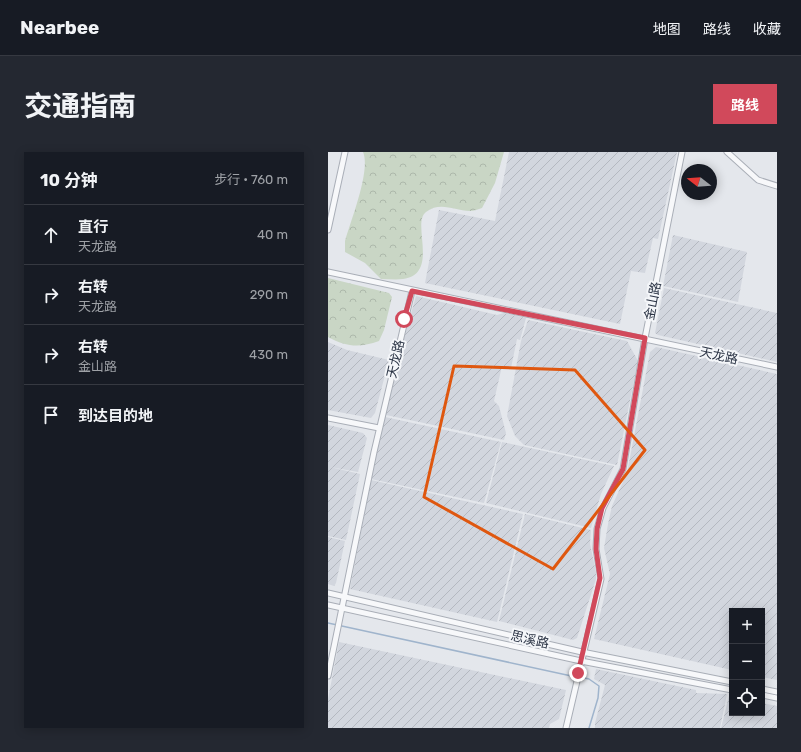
<!DOCTYPE html>
<html lang="zh">
<head>
<meta charset="utf-8">
<style>
	:root { --surface:#171b24; --page:#242831; --text:#f1f3f6; --muted:#9ea1a6; --line:#363941; --accent:#d1495b }
	body { margin:0; font-family:Rubik,"Noto Sans SC",sans-serif; background:var(--page); color:var(--text) }
	.controls { position:absolute; right:12px; bottom:12px; display:grid; overflow:hidden; border-radius:0px; box-shadow:0 2px 10px #0003 }
	.controls button { width:36px; height:36px; display:grid; place-items:center; padding:0; border:0; border-bottom:1px solid var(--line); background:var(--surface); color:var(--text); font:20px sans-serif }
	.compass { position:absolute; left:353px; top:12px; width:36px; height:36px; border-radius:50%; background:var(--surface); box-shadow:0 2px 10px #0003; rotate:287deg }
	.stop { position:absolute; width:12px; height:12px; margin:-9px; border:3px solid #d1495b; border-radius:50%; background:#fff }
	.stop.end { background:#d1495b; border-color:#fff; box-shadow:0 1px 4px #0008 }
	.list { margin:0; padding:0; list-style:none }
	h2 { display:flex; justify-content:space-between; align-items:center; height:52px; margin:0; padding:0 16px; font-size:17px }
	h2 small { font-size:13px; font-weight:400; color:var(--muted) }
	.list li { display:grid; grid-template-columns:26px 1fr auto; gap:12px; align-items:center; box-sizing:border-box; height:60px; padding:0 16px; border-top:1px solid var(--line) }
	.list b { display:block; font-size:15px; white-space:nowrap }
	.list p { margin:0; font-size:13px; white-space:nowrap; color:var(--muted) }
	.list em { font-size:13px; font-style:normal; color:var(--muted) }
	.icon { flex:none; width:22px; height:22px; fill:none; stroke:currentColor; stroke-width:2; stroke-linecap:round; stroke-linejoin:round }
	.map { position:relative; flex:none; width:449px; height:576px; overflow:hidden; border-radius:0px }
	header { display:flex; align-items:center; gap:24px; box-sizing:border-box; height:56px; padding:0 20px; background:var(--surface); border-bottom:1px solid var(--line) }
	header strong { font-size:19px }
	nav { display:flex; gap:22px; margin-inline-start:auto; font-size:14px }
	.intro { display:flex; align-items:center; justify-content:space-between; box-sizing:border-box; height:96px; padding:0 24px }
	h1 { margin:0; font-size:28px }
	.button { padding:10px 18px; border-radius:0px; background:var(--accent); color:#fff; font-size:14px; font-weight:700 }
	main { display:flex; gap:24px; padding:0 24px }
	aside { flex:1; background:var(--surface); border-radius:0px; box-shadow:0 2px 10px #0003 }
	.map>svg:first-child { display:block }
	.industrial { fill:url(#industrial-furrows) }
	.forest { fill:url(#forest-crowns) }
	.lines { fill:none; stroke-linecap:round; stroke-linejoin:round }
	.stream { stroke:#9fb4cc; stroke-width:1.5 }
	.minor-casing { stroke:#a9aeb7; stroke-width:7 }
	.minor { stroke:#f7f8fa; stroke-width:5 }
	.route { stroke:#d1495b; stroke-width:5 }
	.marked { fill:none; stroke:#df570f; stroke-width:3; stroke-linejoin:round }
	.labels { text-anchor:middle; stroke-width:4; stroke-linejoin:round; paint-order:stroke }
	.street-label { font-size:13px; fill:#2b3445; stroke:#f4f6f9 }
</style>
</head>
<body>
<header>
<strong>Nearbee</strong>
<nav><a>地图</a><a>路线</a><a>收藏</a></nav>
</header>
<div class="intro"><h1>交通指南</h1><a class="button">路线</a></div>
<main>
<aside>
<h2>10 分钟<small>步行 · 760 m</small></h2>
<ul class="list">
<li><svg class="icon" aria-label="ahead" viewBox="0 0 24 24"><path d="M12 20V5M6 11l6-6 6 6"/></svg><div><b>直行</b><p>天龙路</p></div><em>40 m</em></li>
<li><svg class="icon" aria-label="right" viewBox="0 0 24 24"><path d="M7 20v-9h11M14 6l5 5-5 5"/></svg><div><b>右转</b><p>天龙路</p></div><em>290 m</em></li>
<li><svg class="icon" aria-label="right" viewBox="0 0 24 24"><path d="M7 20v-9h11M14 6l5 5-5 5"/></svg><div><b>右转</b><p>金山路</p></div><em>430 m</em></li>
<li><svg class="icon" aria-label="arrive" viewBox="0 0 24 24"><path d="M6 21V4h12l-3 4 3 4H6"/></svg><div><b>到达目的地</b></div></li>
</ul>
</aside>
<div class="map">
<svg width="449" height="576" viewBox="0 0 449 576">
	<defs>
		<pattern id="industrial-furrows" width="10" height="10" patternUnits="userSpaceOnUse"><rect width="10" height="10" fill="#d2d6de"/><path d="M-1 1l2-2M0 10L10 0M9 11l2-2" fill="none" stroke="#b4b8c0"/></pattern>
		<pattern id="forest-crowns" width="20" height="18" patternUnits="userSpaceOnUse"><rect width="20" height="18" fill="#c9d6c5"/><path d="M2 6a3 3 0 1 1 6 0M12 15a3 3 0 1 1 6 0" fill="none" stroke="#adb8ab"/></pattern>
	</defs>
	<rect width="100%" height="100%" fill="#e4e7ec"/>
	<g class="industrial">
		<path d="M181,0H349L330,87L325,86L317,121L303,119L292,172L97,131L111,58L167,69Z"/>
		<path d="M345,83L419,100L410,150L335,134Z"/>
		<path d="M336,136L449,161V210L330,183L327,181Z"/>
		<path d="M88,144L169,163L176,161L198,166L192,188L189,187L183,216L174,214L166,249L171,254L178,281L176,288L58,263L69,211Z"/>
		<path d="M200,168L299,189L310,209L289,313L196,293L187,284L179,264L193,189Z"/>
		<path d="M0,190L19,198L61,208L47,261L43,266L0,258Z"/>
		<path d="M328,195L449,222V528L434,525V459H404V518L266,487L282,422L276,396L280,372L284,354L299,321L322,200Z"/>
		<path d="M57,265L173,290L156,351L43,327Z"/>
		<path d="M0,273L35,281L39,286L30,320L2,315L32,322L18,388L0,384Z"/>
		<path d="M174,290L286,314L273,342L263,376L158,351Z"/>
		<path d="M43,328L195,362L169,470L22,437Z"/>
		<path d="M197,362L263,378L262,392L268,420V427L249,486L245,488L171,469Z"/>
		<path d="M0,385L17,389L8,431L6,434L0,432Z"/>
		<path d="M11,490L238,538L231,567L222,572L221,576H0V547Z"/>
		<path d="M268,517L368,538V541L399,542L392,576H267V571L277,533L266,527Z"/>
		<path d="M401,544H404V561H434V551L449,554V576H393Z"/>
	</g>
	<g class="forest">
		<path d="M35,0H176L167,31L154,56C150,57 146,59 142,59C126,59 113,49 98,60C83,71 112,122 75,127C68,128 60,127 53,127L37,111L17,100V89C23,68 43,18 35,0Z"/>
		<path d="M0,126L61,141L64,145L56,178L51,189C32,196 18,195 0,185Z"/>
	</g>
	<g class="lines">
		<g class="stream">
			<path d="M0,471L248,525"/>
			<path d="M252,525L261,527L271,534L270,546L261,576"/>
		</g>
		<g class="minor-casing">
			<g id="minor">
				<path d="M399,0L430,28L449,34"/>
				<path d="M0,78L17,0"/>
				<path d="M0,120L449,215"/>
				<path d="M0,266L51,276"/>
				<path d="M0,441L254,500L404,530"/>
				<path d="M0,453L253,509L404,538"/>
				<path d="M0,524L46,300L84,139"/>
				<path d="M434,537L449,540"/>
				<path d="M434,543L449,546"/>
				<path d="M238,576L273,427L268,397L269,377L275,356L295,317L317,186L354,0"/>
			</g>
		</g>
		<use href="#minor" class="minor"/>
	</g>
	<g class="lines">
		<path class="route" d="M76,167L84,139L317,186L295,317L274,356L269,377L268,397L272,426L250,521"/>
	</g>
	<path class="marked" d="M126,214L247,218L317,298L225,417L96,345Z"/>
	<g class="labels">
		<g class="street-label">
			<text transform="translate(324 149) rotate(-79)" y="5">金山路</text>
			<text transform="translate(391 203) rotate(12)" y="5">天龙路</text>
			<text transform="translate(67 207) rotate(-77)" y="5">天龙路</text>
			<text transform="translate(202 487) rotate(13)" y="5">思溪路</text>
		</g>
	</g>
</svg>
<div class="controls">
<button>+</button>
<button>−</button>
<button><svg class="icon" aria-label="locate" viewBox="0 0 24 24"><circle cx="12" cy="12" r="6"/><path d="M12 2v4M12 18v4M2 12h4M18 12h4"/></svg></button>
</div>
<svg class="compass" viewBox="-18 -18 36 36"><path d="M0-13l5 13h-10z" fill="#e53935"/><path d="M0 13l5-13h-10z" fill="#9ea1a6"/></svg>
<div class="stop" style="left:76px;top:167px"></div>
<div class="stop end" style="left:250px;top:521px"></div>
</div>
</main>
</body>
</html>
